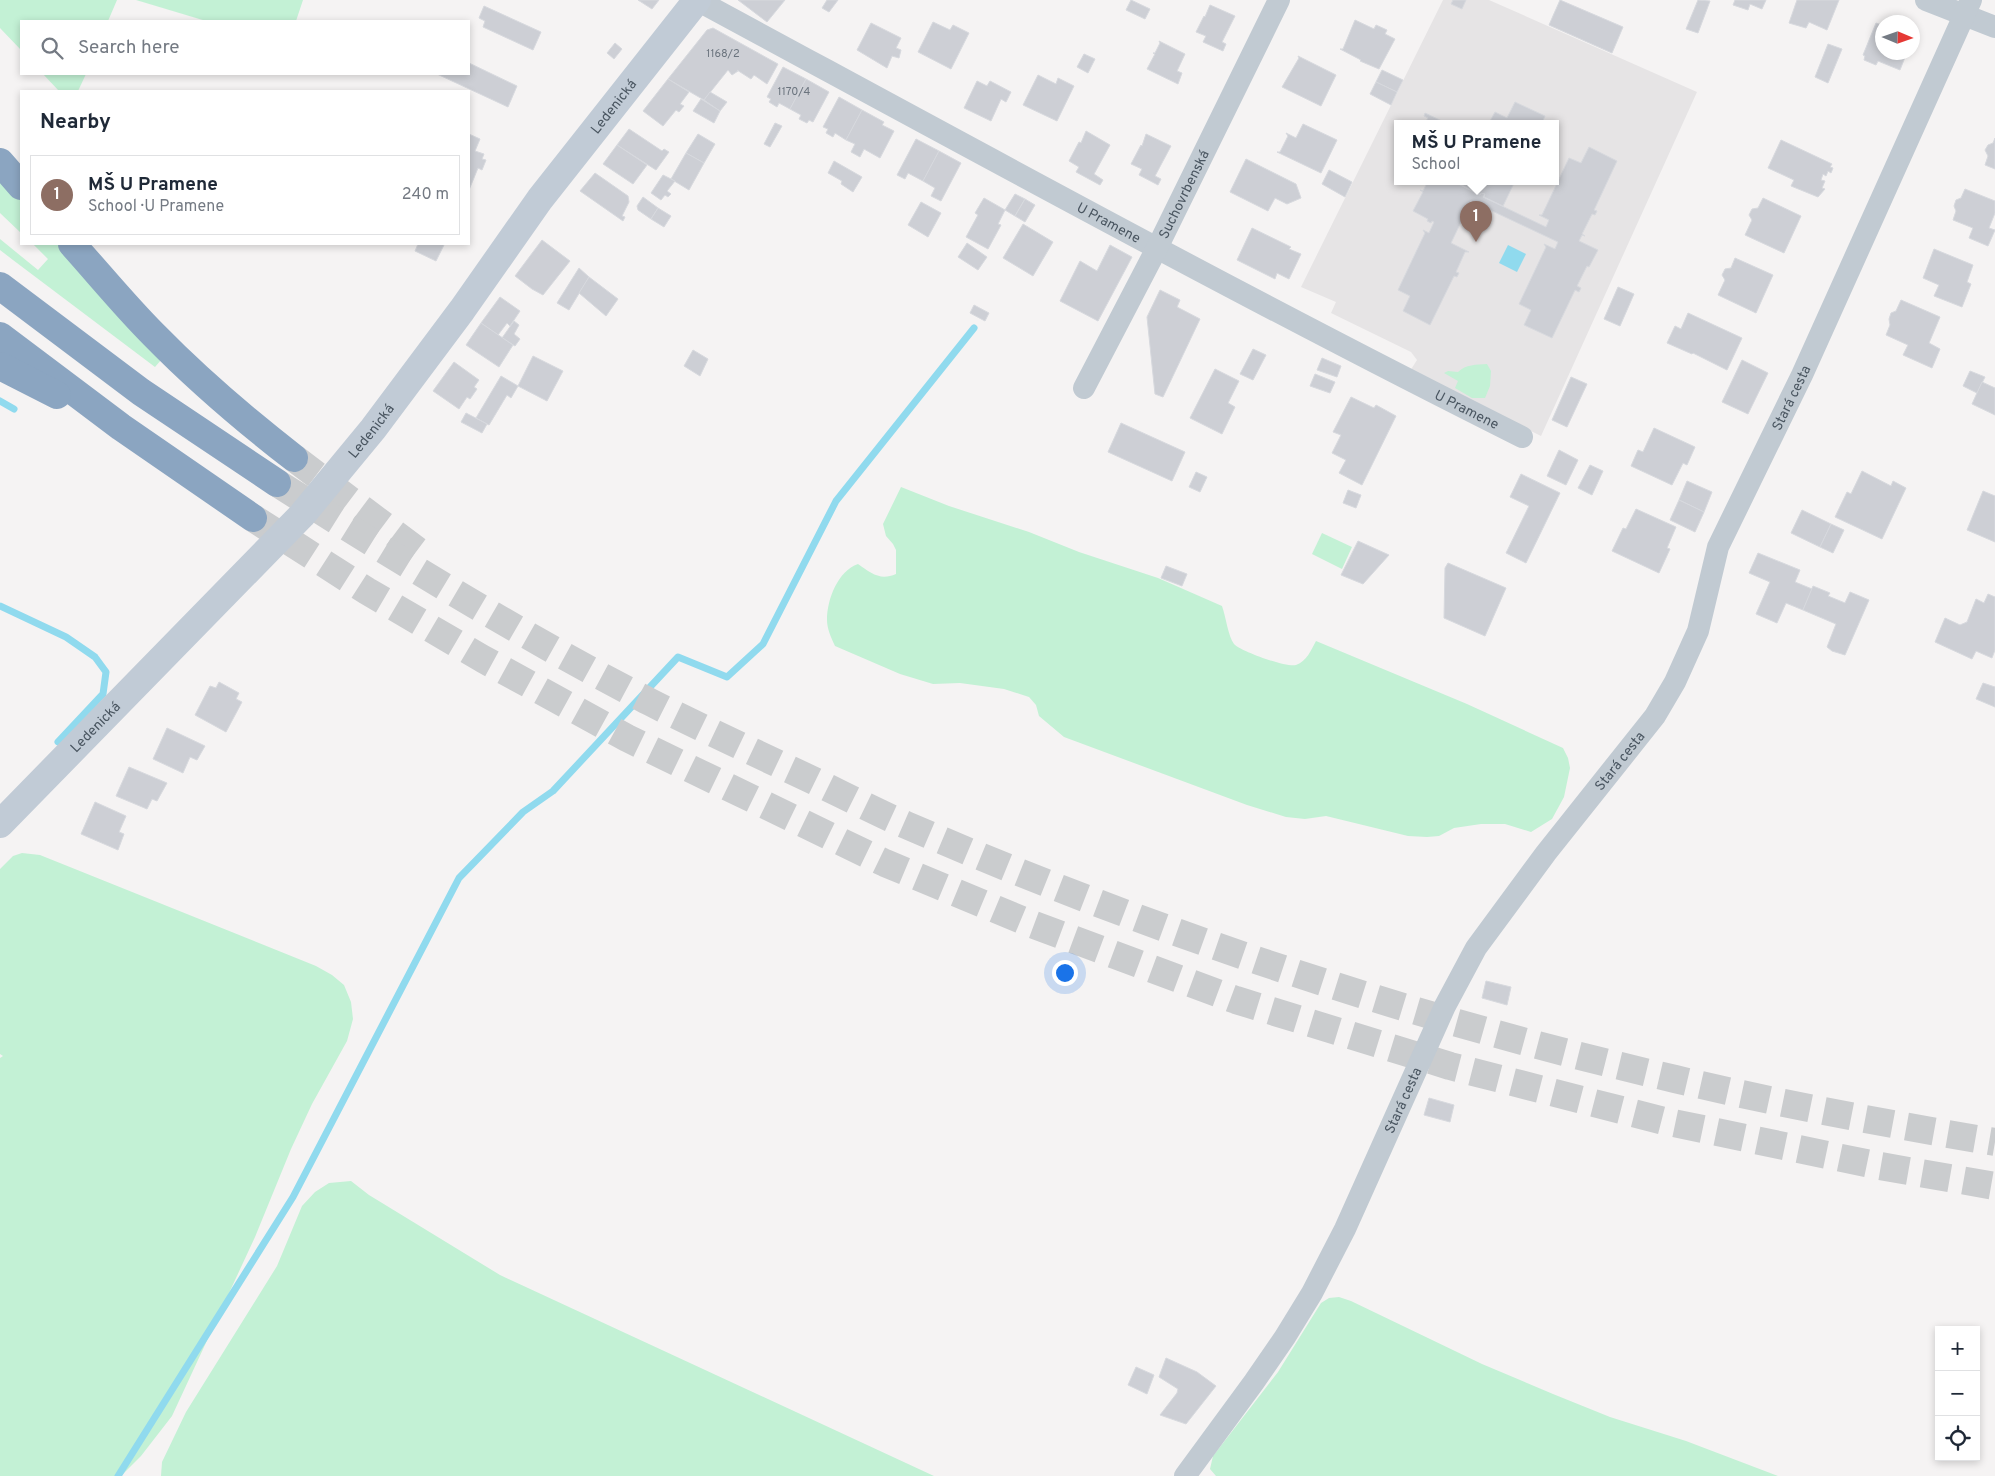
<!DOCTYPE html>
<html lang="en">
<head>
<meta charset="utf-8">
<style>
	:root { --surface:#fff; --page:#f6f6f7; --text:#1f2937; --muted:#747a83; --line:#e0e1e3; --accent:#b45309 }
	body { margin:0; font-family:Overpass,sans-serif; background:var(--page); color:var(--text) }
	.controls { position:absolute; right:15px; bottom:15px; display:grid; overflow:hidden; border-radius:0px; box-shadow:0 2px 8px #0003 }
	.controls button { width:45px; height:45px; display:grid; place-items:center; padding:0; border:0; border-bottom:1px solid var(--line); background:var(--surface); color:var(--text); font:25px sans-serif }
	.compass { position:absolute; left:1875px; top:15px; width:45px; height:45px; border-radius:50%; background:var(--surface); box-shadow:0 2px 8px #0003; rotate:92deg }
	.you { position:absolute; left:1064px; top:972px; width:18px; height:18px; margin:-12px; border:4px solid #fff; border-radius:50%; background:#1a73e8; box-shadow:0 0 0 8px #1a73e833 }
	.badge { display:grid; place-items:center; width:32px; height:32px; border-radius:50%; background:var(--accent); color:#fff; font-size:16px; font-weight:700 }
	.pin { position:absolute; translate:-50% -41px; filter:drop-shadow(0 1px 2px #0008) }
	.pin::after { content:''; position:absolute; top:26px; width:18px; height:15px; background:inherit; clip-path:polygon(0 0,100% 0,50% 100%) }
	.popup { position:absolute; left:1394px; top:120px; width:165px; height:65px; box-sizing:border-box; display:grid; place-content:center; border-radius:0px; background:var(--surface); filter:drop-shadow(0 1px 4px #0005); font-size:16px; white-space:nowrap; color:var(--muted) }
	.popup b { font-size:19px; color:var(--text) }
	.popup::after { content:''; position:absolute; left:50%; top:100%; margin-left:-10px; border:10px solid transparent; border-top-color:var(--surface) }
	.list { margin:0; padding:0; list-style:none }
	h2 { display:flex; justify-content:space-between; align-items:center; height:65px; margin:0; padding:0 20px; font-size:21px }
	h2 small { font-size:16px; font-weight:400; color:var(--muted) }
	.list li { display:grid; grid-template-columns:32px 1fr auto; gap:15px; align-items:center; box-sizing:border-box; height:80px; margin:0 10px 10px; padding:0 10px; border:1px solid var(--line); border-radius:0px }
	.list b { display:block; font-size:19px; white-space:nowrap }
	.list p { margin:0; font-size:16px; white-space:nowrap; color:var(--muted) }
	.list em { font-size:16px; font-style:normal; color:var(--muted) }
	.icon { flex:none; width:28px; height:28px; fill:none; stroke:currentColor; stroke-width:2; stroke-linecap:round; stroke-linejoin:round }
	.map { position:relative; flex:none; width:1995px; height:1476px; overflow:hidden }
	.search { position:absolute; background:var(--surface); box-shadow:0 2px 8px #0003; left:20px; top:20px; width:450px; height:55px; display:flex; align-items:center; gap:12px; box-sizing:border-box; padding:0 18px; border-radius:0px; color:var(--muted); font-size:19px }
	.panel { position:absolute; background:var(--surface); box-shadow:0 2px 8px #0003; left:20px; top:90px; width:450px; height:155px; border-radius:0px }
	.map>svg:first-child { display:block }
	.education { fill:#e6e4e5; fill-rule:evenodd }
	.green { fill:#c3f1d5 }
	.water { fill:#90daee }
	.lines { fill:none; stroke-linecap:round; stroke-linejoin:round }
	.stream { stroke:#90daee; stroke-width:7 }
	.building { fill:#cdcfd5; stroke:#d7d9de }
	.motorway-tunnel { stroke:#caccce; stroke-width:28; stroke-dasharray:28 14; stroke-linecap:butt }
	.minor { stroke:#c1cad2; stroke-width:22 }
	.secondary { stroke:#c1cbd6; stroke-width:28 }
	.motorway { stroke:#8ba5c1; stroke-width:28 }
	.labels { text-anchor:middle; stroke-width:5; stroke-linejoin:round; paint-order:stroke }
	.number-label { font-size:11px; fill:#6b747e }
	.street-label { font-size:14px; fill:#4a5661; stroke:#fff }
</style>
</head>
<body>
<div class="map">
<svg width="1995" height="1476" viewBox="0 0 1995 1476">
	<rect width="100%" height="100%" fill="#f5f3f3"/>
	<path class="education" d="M1443,0H1489L1697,92L1541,436L1410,371L1417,360L1411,352L1331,313L1336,302L1301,287ZM1397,123H1555V181H1397Z"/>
	<g class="green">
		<path d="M0,0H117L108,21H21V50L0,28Z"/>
		<path d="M136,0H303L296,21H206Z"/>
		<path d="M43,74H86L78,91H59Z"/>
		<path d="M0,177L21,201V233L0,213Z"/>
		<path d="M0,239L38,270L48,259L33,244H59L161,360L155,367L13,260L0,250Z"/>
		<path d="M1487,364L1491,371L1490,386L1485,398H1472L1455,388L1458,381L1444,373L1448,371L1458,372C1466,364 1476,365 1487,364Z"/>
		<path d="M901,487L949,506L1029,532L1079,552L1158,578L1222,606C1226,617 1228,636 1234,644C1240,651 1287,668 1296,665C1307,661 1311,650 1316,641L1467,704L1563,748L1568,758L1570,768L1564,797L1552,819L1531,832L1505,824H1481L1454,828L1439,836L1427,837L1408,836L1326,816L1305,819L1286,817L1247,805L1064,737L1039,716L1036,705L1029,697L1004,689L960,683L933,684L900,674L835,646C831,637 827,629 827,620C827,599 838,571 858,564C871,573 880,581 896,574V550L893,544L886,536L883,524Z"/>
		<path d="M1322,533L1352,547L1342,569L1312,554Z"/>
		<path d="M22,853L40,855L316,966L332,975L344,985L351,1002L353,1019L347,1041L312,1104L291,1149L255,1237L172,1416L141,1456L121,1476H0V1058L3,1056L0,1054V869L13,856Z"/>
		<path d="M351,1181L369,1195L500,1275L934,1476H161L162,1462L186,1412L277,1266L302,1206L315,1192L329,1183Z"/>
		<path d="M1339,1297L1351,1301L1482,1364L1553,1394L1610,1417L1686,1441L1778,1476H1216L1210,1469L1213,1456L1278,1372L1321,1303L1329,1298Z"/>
	</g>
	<path class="water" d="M1508,245L1526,254L1517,272L1499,263Z"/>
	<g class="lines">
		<g class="stream">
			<path d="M0,401L14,409"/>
			<path d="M0,606L66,637L95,657L106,672L103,694L58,742"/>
			<path d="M118,1476L293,1197L459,878L523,812L553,791L678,657L727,677L763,644L836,501L974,328"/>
		</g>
	</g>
	<g class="building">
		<path d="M638,0H659L652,9Z"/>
		<path d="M738,0H785L767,22Z"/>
		<path d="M827,0H838L829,12L822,8Z"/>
		<path d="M1131,0L1150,9L1145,19L1126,10Z"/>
		<path d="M1453,0H1466L1462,9L1451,4Z"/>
		<path d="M1560,0L1623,27L1612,53L1549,25Z"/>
		<path d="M1698,0L1710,1L1698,33L1686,29Z"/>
		<path d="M1735,0H1766L1762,9L1750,4L1748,10L1733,5Z"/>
		<path d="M1797,0H1839L1827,30L1809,22L1806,28L1789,23Z"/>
		<path d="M1210,5L1235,16L1222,42L1226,44L1223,51L1203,42L1206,36L1196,32L1204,16L1205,17Z"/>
		<path d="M484,6L541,32L533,50L483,27L485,21L479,18Z"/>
		<path d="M1355,20L1374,29L1376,25L1387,30L1385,34L1395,39L1379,69L1360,61L1361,60L1340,49H1343Z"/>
		<path d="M933,22L950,30L953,25L969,33L951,69L918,52Z"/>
		<path d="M871,23L901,38L896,48L901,50L899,58L892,56L887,68L857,50Z"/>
		<path d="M1876,23L1882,25V52H1907L1900,70L1878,61L1876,65L1864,60L1865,56L1863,55Z"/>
		<path d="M713,28L778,64L767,84L754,75L751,79L737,70L738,71L732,75L728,70L704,100L668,79L707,30Z"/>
		<path d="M1159,41L1185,54L1177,71L1182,73L1178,84L1147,69L1155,54L1153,53H1155L1160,43Z"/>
		<path d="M615,43L622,49L614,59L607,53Z"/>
		<path d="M1828,44L1842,49L1828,83L1815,77Z"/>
		<path d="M1084,54L1095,59L1088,73L1077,67Z"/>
		<path d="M1298,56L1336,75L1321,106L1282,87L1299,58Z"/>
		<path d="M469,63L517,86L508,107L437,74H469Z"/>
		<path d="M783,67L806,79L790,109L779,103L777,107L769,102L771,99L767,97Z"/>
		<path d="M1382,70L1403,80L1397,92L1376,82Z"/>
		<path d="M1038,75L1056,84L1058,78L1074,86L1057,121L1023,105Z"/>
		<path d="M668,79L689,92L680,104L684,106L679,112L676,110L663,126L643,111Z"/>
		<path d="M806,79L829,92L813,122L809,120L807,123L799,119L801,115L790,109Z"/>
		<path d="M977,81L987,86L990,81L1011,92L1006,102L1001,99L991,121L964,108Z"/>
		<path d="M1376,82L1397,92L1391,105L1370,94Z"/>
		<path d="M710,92L727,102L720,111L704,100Z"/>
		<path d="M839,97L862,110L846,140L835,133L833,137L826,133L828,129L823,127Z"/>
		<path d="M701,99L720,111L714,123L693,111Z"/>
		<path d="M1515,102L1545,116L1542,123H1489L1495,112L1507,118Z"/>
		<path d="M862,110L884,122L882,125L894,131L880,158L864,149L860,157L851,152L855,144L846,140Z"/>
		<path d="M1425,113L1446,123H1425L1428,118L1424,116Z"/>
		<path d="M775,123L782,126L770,147L764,144Z"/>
		<path d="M1303,124L1337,140L1321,173L1277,152H1280L1288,136L1286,133L1296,138Z"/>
		<path d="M629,129L662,151L664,149L669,152L656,170L617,145Z"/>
		<path d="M1086,131L1110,145L1094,174L1103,180L1100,185L1076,172L1079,167L1069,161L1079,142L1081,143Z"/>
		<path d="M469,134L480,139L475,151L484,154L482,159L486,160L482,170L478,168L469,190Z"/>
		<path d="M698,134L715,144L704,163L686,153Z"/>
		<path d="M1146,134L1171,146L1155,176L1161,179L1158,185L1139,175L1142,169L1131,164L1141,145L1142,146Z"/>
		<path d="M1995,138V169L1985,165L1988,156L1985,150L1988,145L1993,143Z"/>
		<path d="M916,139L939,151L923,181L908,173L905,179L897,175Z"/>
		<path d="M1781,140L1832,164L1830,167L1833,168L1831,173L1828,171L1826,176L1823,174L1821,180L1825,181L1822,188L1825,189L1818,197L1791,186L1794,180L1768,168Z"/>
		<path d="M617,145L647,165L633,184L603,164Z"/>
		<path d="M1589,147L1617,161L1594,210L1597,211L1595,215L1592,214L1582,234L1585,236L1582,235L1579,241L1598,250L1589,267L1587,266L1577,286L1581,288L1579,292L1575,290L1552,338L1524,325L1531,310L1519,304L1546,247L1544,244L1555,249L1558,242L1471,201L1451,243L1469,252H1465L1456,272L1459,273L1457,277L1454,276L1430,325L1403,311L1410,296L1398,290L1425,233L1423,230L1429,233L1434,222L1432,221L1431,223L1427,221L1428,219L1413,211L1423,192L1420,190L1423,191L1428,181H1452L1480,195L1481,193L1485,194L1483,197L1546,227L1549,220L1539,215H1542L1569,158L1581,163Z"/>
		<path d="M939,151L961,163L941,201L931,196L935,188L923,181Z"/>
		<path d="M686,153L704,163L689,190L671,179Z"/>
		<path d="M1246,159L1296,184L1301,198L1287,204L1275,198L1268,211L1230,192Z"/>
		<path d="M834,161L862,177L853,192L841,184L842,181L828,173Z"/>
		<path d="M1329,170L1352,182L1345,197L1322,184Z"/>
		<path d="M595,173L628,196L629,202L622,216L625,217L623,221L580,191Z"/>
		<path d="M663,175L675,181L667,191L671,194L668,197L665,195L661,200L651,193Z"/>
		<path d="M1462,181H1515L1503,206L1484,197L1485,194L1481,193L1480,195L1460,184Z"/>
		<path d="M1965,189L1995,201V213L1989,228L1995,230L1988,246L1969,238L1973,228L1953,220L1956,211L1954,206L1956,200L1961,198Z"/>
		<path d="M1015,194L1025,199L1015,216L1005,210Z"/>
		<path d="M643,197L658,208L651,219L638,210L637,206Z"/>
		<path d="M984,198L1005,210L998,224L1001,225L988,249L966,237L978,215L975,213Z"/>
		<path d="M1763,198L1801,216L1784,253L1745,235L1752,220L1749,215L1752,209L1758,208Z"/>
		<path d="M1025,199L1035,205L1025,222L1015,216Z"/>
		<path d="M921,202L941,213L928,237L908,225Z"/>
		<path d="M658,208L671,216L664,227L651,219Z"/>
		<path d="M1023,224L1053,242L1033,276L1003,258Z"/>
		<path d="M1252,228L1291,247L1289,249L1301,254L1289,279L1277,273L1275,279L1237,260Z"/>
		<path d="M542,240L570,261L543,295L532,289L515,276Z"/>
		<path d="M967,243L987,257L978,270L958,257Z"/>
		<path d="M418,244H441L444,245L436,261L415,251Z"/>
		<path d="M1110,245L1132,257L1098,321L1060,301L1080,261L1097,271Z"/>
		<path d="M1934,249L1973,265L1967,282L1971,284L1962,307L1934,296L1939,285L1923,278Z"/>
		<path d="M1735,258L1773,275L1756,313L1718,295L1725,280L1722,275L1725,269L1731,268Z"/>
		<path d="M579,268L589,277L569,310L557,303Z"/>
		<path d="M589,277L618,299L606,316L579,293Z"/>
		<path d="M1618,287L1634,294L1620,326L1604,319Z"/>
		<path d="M1160,290L1180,300L1177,307L1200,319L1163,397L1155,394L1147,317Z"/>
		<path d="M500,297L520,311L510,326L507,323L498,335L481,323Z"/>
		<path d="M1901,300L1940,317L1929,343L1940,349L1932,368L1903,355L1908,345L1886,335L1890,325L1889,319L1891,313L1896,311Z"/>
		<path d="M974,305L989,313L985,321L970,313Z"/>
		<path d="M1688,313L1742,338L1727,370L1693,353L1692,354L1667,343L1675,326L1681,329Z"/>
		<path d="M514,321L519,325L514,334L520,339L515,346L502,338Z"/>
		<path d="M481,323L513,345L499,367L466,345Z"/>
		<path d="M1253,349L1266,355L1253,380L1240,374Z"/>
		<path d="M693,350L708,359L700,376L684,366Z"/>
		<path d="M533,356L563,371L547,401L518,386Z"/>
		<path d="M1322,358L1341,366L1337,377L1317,370Z"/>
		<path d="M1742,360L1768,373L1748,414L1722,402Z"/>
		<path d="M454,362L479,380L474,387L477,389L470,399L467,397L459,409L433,391Z"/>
		<path d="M1215,369L1239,381L1228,403L1235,407L1222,434L1190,418Z"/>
		<path d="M1970,371L1985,377L1977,393L1963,386Z"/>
		<path d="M1315,374L1335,382L1330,393L1310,386Z"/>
		<path d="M501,376L518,386L511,398L507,395L489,425L476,418Z"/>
		<path d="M1571,377L1587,384L1567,427L1552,420Z"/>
		<path d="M1982,382L1995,388V415L1972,404Z"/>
		<path d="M1351,397L1374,408L1376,405L1396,416L1362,485L1339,473L1346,460L1332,453L1341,435L1333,432Z"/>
		<path d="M466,413L487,424L482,433L461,422Z"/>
		<path d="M1121,423L1185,452L1172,481L1108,452Z"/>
		<path d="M1654,428L1695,447L1687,465L1683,463L1672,485L1631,466L1638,450L1643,452Z"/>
		<path d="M1559,450L1578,460L1566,485L1547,476Z"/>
		<path d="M1590,465L1603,471L1592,495L1578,488Z"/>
		<path d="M1862,471L1891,486L1893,481L1906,488L1882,539L1835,517L1847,492L1851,494Z"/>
		<path d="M1196,472L1207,477L1200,492L1189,487Z"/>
		<path d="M1521,474L1560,493L1526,563L1506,553L1529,506L1510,497Z"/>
		<path d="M1687,481L1712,492L1704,512L1679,500Z"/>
		<path d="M1348,490L1361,495L1356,508L1343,503Z"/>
		<path d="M1983,491L1995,496V542L1967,530Z"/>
		<path d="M1679,500L1704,512L1695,532L1670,520Z"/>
		<path d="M1636,509L1676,527L1667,548L1670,549L1659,573L1612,551L1623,528L1626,529Z"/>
		<path d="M1802,510L1831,524L1820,547L1791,533Z"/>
		<path d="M1831,524L1844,530L1833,553L1820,547Z"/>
		<path d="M1358,541L1389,555L1363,584L1341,575Z"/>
		<path d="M1758,553L1800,570L1795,582L1812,589L1803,610L1786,603L1777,623L1756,614L1770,582L1749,573Z"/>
		<path d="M1448,563L1506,588L1485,636L1444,618L1445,568Z"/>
		<path d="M1166,566L1187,574L1182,586L1161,578Z"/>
		<path d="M1813,586L1830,593L1828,596L1845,603L1850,592L1869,600L1845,655L1832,651L1827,647L1836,624L1803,610Z"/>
		<path d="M1988,594L1995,597V650L1992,658L1976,651L1972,659L1935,642L1945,618L1960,625L1967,622L1976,599L1984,603Z"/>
		<path d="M219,682L239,693L236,699L242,702L226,732L195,715L210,686L216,688Z"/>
		<path d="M1983,683L1995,687V707L1976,699Z"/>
		<path d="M167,728L205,746L197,760L190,757L183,773L153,759Z"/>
		<path d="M129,767L167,783L157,801L152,799L147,809L116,796Z"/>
		<path d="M95,802L126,816L119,832L124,834L118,850L81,834Z"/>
		<path d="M1486,981L1511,987L1507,1005L1482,998Z"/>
		<path d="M1429,1098L1454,1105L1450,1122L1424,1115Z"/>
		<path d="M1166,1358L1197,1372L1216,1386L1186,1424L1160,1415L1177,1393L1178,1389L1159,1377Z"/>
		<path d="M1136,1367L1154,1375L1147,1394L1128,1385Z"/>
	</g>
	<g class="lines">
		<g class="motorway-tunnel">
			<path d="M294,458L427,558"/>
			<path d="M277,483C397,559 519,634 646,700C693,724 741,746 789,769C828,787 867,808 906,825C1153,932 1413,1019 1675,1079C1781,1104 1888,1124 1995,1142"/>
			<path d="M253,518L367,591L483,659L627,738L885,863L1029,923L1236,1000L1450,1066L1664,1121L1880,1166L1995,1186"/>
		</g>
		<g class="minor">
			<path id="s1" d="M697,0C971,148 1244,298 1522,437"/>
			<path d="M1926,0L1995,27"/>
			<path id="s2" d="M1084,388L1157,248L1279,0"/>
			<path id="s3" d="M1185,1476L1254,1382L1285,1337L1312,1293L1345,1229L1445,1006L1476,948L1546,853L1655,716L1675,682L1698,631L1718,547L1802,375L1971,0"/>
		</g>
		<path class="secondary" id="s4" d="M0,824L302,515L373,429L462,310L540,199L697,0"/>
		<g class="motorway">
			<path d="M0,162L21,186"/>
			<path d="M72,244C99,274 125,306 154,335C197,379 245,420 294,458"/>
			<path d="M0,286L141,392L277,483"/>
			<path d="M0,336L121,427L253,518"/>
			<path d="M0,366L57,395"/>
		</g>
	</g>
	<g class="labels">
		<g class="number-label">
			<text x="723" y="57">1168/2</text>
			<text x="794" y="95">1170/4</text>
		</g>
		<g class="street-label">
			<text dy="5" stroke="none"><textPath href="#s4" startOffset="946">Ledenická</textPath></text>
			<text dy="5" stroke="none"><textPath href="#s2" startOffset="218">Suchovrbenská</textPath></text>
			<text dy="5" stroke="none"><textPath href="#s1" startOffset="468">U Pramene</textPath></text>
			<text dy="5" stroke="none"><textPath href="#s3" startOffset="1246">Stará cesta</textPath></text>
			<text dy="5" stroke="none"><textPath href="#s1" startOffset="872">U Pramene</textPath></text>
			<text dy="5" stroke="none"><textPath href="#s4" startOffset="541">Ledenická</textPath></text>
			<text dy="5" stroke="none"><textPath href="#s4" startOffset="136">Ledenická</textPath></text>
			<text dy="5" stroke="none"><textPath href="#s3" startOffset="841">Stará cesta</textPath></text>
			<text dy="5" stroke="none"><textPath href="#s3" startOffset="436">Stará cesta</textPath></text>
		</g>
	</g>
</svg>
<div class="controls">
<button>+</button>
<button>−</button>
<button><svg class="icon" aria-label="locate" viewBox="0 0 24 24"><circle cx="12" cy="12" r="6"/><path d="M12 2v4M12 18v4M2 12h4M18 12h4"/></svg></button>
</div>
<svg class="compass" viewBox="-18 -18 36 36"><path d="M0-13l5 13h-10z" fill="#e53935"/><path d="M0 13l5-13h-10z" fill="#747a83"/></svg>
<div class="you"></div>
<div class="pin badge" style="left:1476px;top:242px;background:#8d6e63">1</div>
<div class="popup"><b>MŠ U Pramene</b>School</div>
<div class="search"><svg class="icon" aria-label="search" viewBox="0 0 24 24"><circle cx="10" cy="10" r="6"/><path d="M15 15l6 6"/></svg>Search here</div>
<section class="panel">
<h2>Nearby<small></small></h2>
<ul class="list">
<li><span class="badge" style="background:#8d6e63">1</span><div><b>MŠ U Pramene</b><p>School · U Pramene</p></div><em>240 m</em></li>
</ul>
</section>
</div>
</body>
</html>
